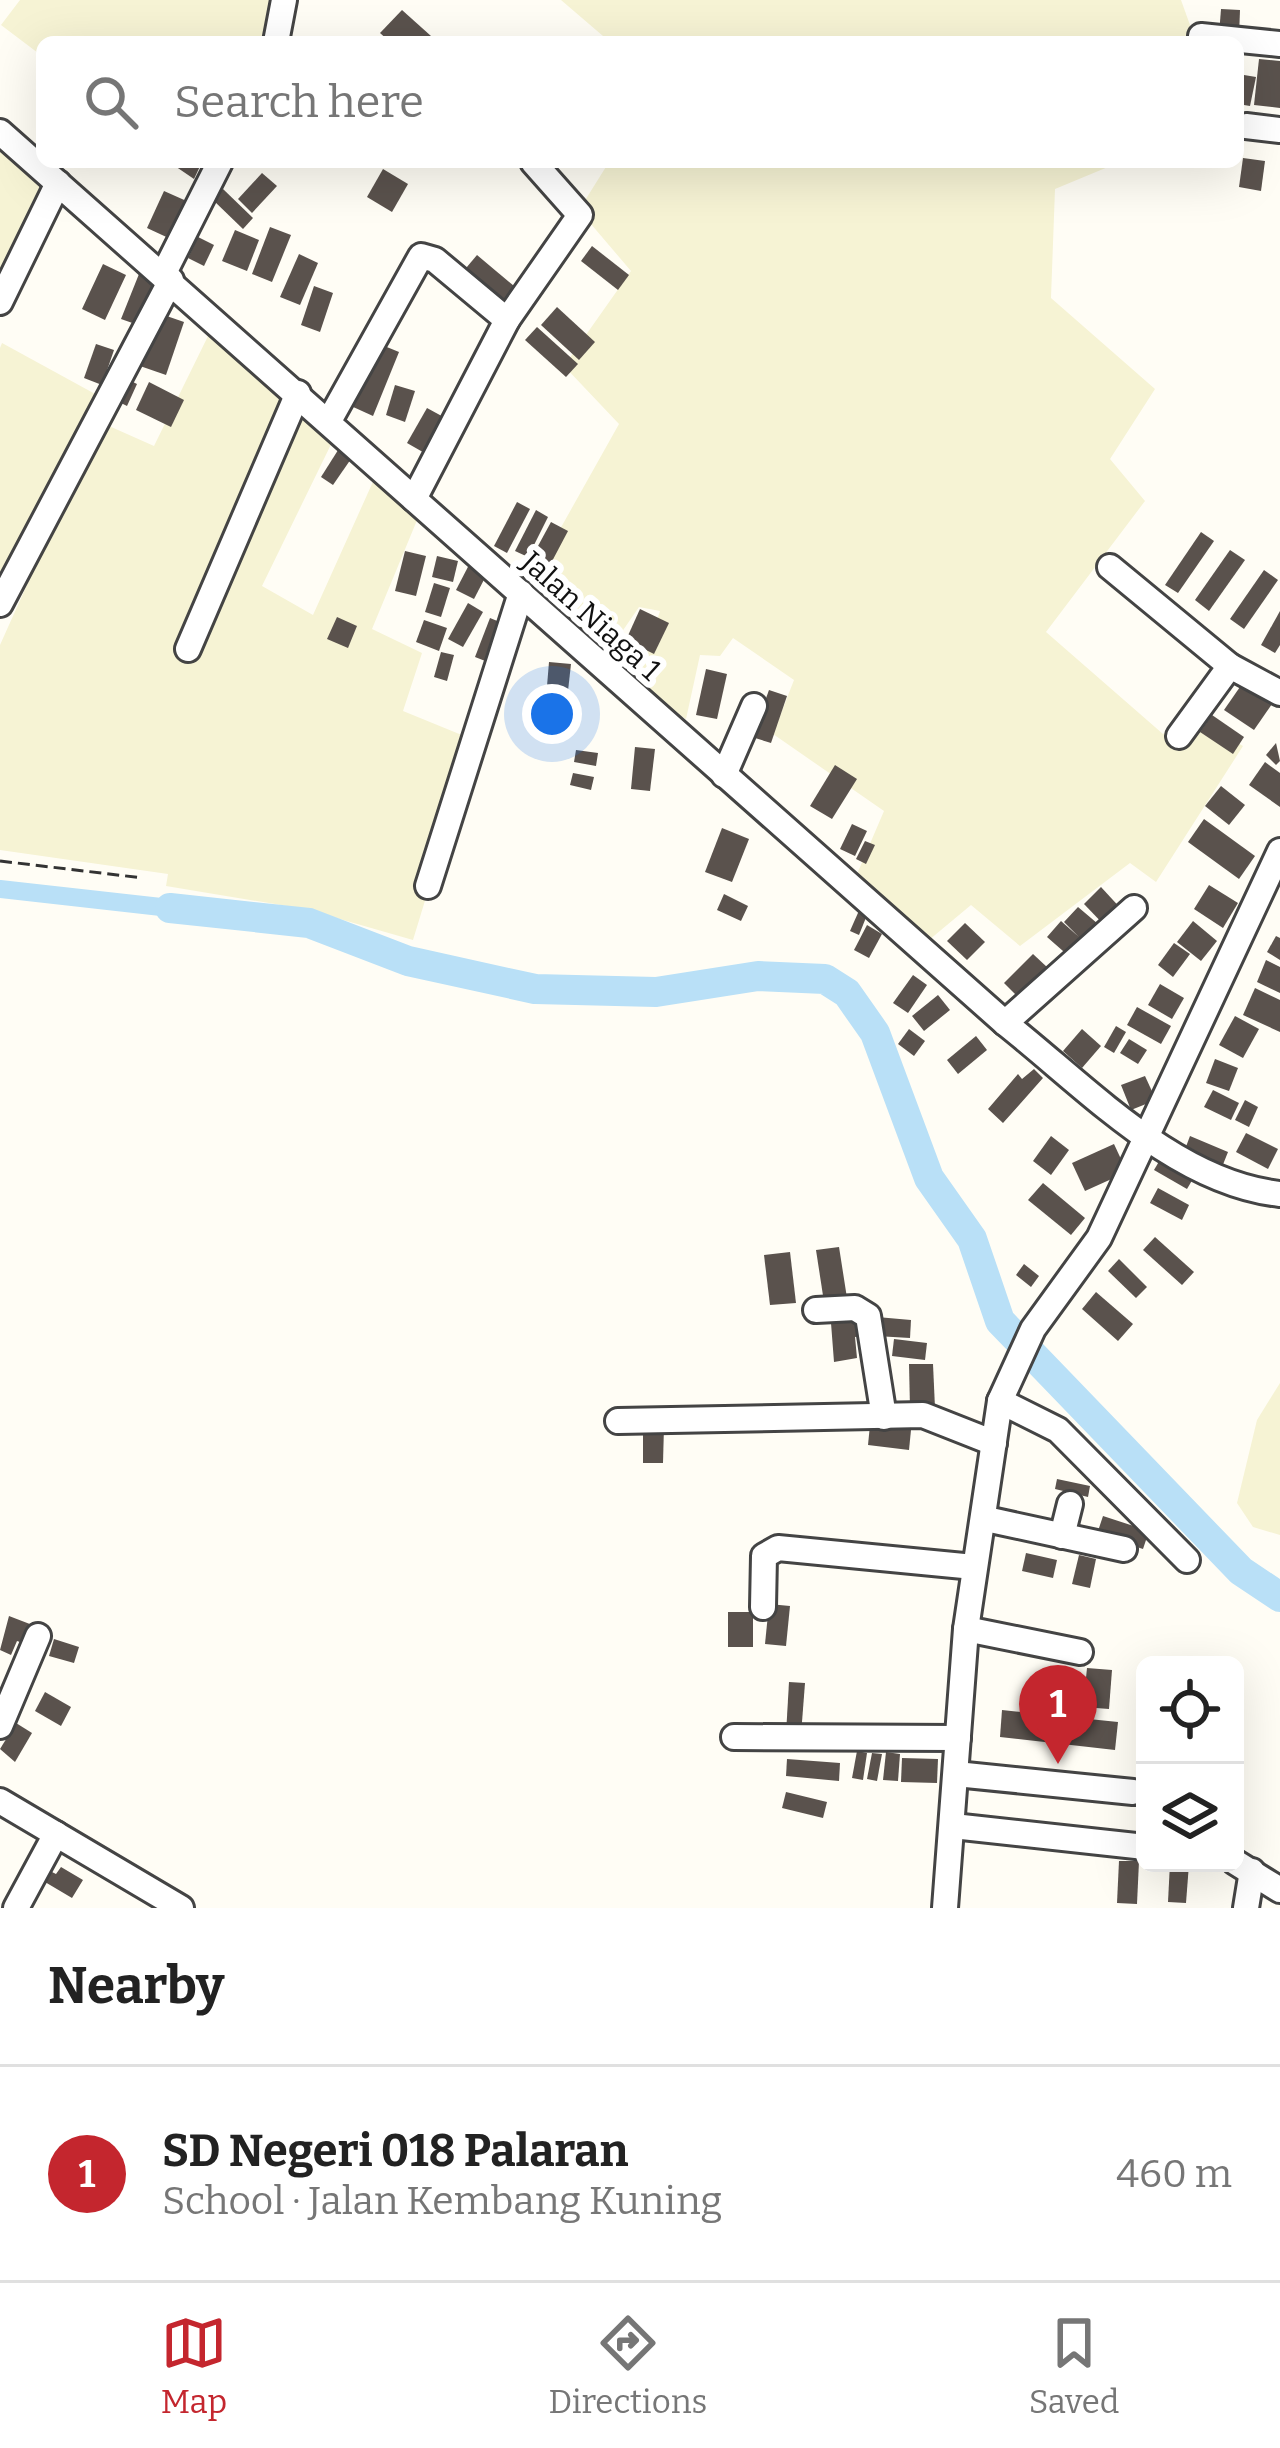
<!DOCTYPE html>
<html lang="en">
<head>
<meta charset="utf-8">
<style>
	:root { --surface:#fff; --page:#f6f6f6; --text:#222; --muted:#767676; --line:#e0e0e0; --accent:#c4262e }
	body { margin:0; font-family:Bitter,serif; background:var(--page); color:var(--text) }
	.controls { position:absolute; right:36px; bottom:36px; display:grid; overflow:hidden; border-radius:18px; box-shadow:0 12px 48px #0002 }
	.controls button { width:108px; height:108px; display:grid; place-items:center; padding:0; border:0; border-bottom:3px solid var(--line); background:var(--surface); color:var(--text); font:60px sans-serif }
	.you { position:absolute; left:552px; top:714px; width:42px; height:42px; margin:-30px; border:9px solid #fff; border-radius:50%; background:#1a73e8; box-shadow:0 0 0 18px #1a73e833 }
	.badge { display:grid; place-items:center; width:78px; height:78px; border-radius:50%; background:var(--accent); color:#fff; font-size:39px; font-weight:700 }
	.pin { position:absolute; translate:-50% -99px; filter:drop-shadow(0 3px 6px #0008) }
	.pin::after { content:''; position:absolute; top:63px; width:42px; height:36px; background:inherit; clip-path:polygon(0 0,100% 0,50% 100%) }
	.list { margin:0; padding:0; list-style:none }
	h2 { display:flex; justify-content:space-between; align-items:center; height:156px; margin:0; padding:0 48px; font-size:51px }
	h2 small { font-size:39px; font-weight:400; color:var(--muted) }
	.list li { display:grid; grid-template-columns:78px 1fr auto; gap:36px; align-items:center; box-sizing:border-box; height:216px; padding:0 48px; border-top:3px solid var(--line) }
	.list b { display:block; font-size:45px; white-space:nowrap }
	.list p { margin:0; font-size:39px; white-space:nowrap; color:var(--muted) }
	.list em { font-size:39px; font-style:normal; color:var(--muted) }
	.icon { flex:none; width:66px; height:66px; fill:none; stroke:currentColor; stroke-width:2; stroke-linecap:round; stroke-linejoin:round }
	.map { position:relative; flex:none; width:1280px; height:1908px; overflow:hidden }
	.search { position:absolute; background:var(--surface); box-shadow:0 12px 48px #0002; left:36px; right:36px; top:36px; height:132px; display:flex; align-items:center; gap:30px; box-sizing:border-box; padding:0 42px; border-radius:18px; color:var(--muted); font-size:45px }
	.sheet { height:372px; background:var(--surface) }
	nav { display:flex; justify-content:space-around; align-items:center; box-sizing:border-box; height:168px; border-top:3px solid var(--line); background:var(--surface); font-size:33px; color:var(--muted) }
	nav a { display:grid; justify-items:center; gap:6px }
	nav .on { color:var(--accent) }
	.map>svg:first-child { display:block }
	.farmland { fill:#f6f3d4 }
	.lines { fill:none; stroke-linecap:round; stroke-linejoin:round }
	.canal { stroke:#b9e0f7; stroke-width:18 }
	.river { stroke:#b9e0f7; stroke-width:30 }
	.building { fill:#5a524d }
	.minor-casing { stroke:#444; stroke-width:30 }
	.path { stroke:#333; stroke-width:3; stroke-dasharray:12 6; stroke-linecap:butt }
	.minor { stroke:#fff; stroke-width:24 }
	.labels { text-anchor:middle; stroke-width:12; stroke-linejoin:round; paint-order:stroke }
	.street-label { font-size:30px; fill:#111; stroke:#fff }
</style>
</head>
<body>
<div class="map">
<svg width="1280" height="1908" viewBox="0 0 1280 1908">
	<rect width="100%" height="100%" fill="#fffdf5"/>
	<g class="farmland">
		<path d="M20,0H279L277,42H116L110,37L105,42H42V56L1,25Z"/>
		<path d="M561,0H1181L1195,39L610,42Z"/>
		<path d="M0,139L51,182L0,287Z"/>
		<path d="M609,162H1120L1055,189L1051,298L1155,389L1110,459L1145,501L1046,632L1163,734L1186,714L1243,746L1156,882L1130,863L1020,946L971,905L923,945L854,881L884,811L773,734L794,680L733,638L720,656L700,655L686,719L635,688L660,611L639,607L604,658L527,588L619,424L564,366L631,271L579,210Z"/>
		<path d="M211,330L339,428L262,586L313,615L376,475L420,513L372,629L422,653L403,711L474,740L413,940L305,909L166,886L168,874L0,850V645L100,422L154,446Z"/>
		<path d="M2,343L97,395L0,606V348Z"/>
		<path d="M1280,1383V1535L1253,1527L1237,1503L1257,1420Z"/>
	</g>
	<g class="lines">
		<path class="canal" d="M0,889L170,908"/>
		<path class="river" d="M170,908L309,923L408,961L535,989L656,992L758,976L825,979L847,993L875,1033L929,1178L972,1239L1000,1321L1241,1571L1280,1597"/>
	</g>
	<g class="building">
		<path d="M1221,9L1240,10L1239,36L1219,35Z"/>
		<path d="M402,10L431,36L426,42H390L380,33Z"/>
		<path d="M1259,59L1280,61V108L1254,105Z"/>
		<path d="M1238,74L1256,77L1250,106L1238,104Z"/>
		<path d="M1243,158L1265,161L1261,191L1239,187Z"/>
		<path d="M169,162H202L194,179Z"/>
		<path d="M383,169L408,184L392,212L367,197Z"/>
		<path d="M262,173L277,186L252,213L238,199Z"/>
		<path d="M223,189L253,218L243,229L213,200Z"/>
		<path d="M164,191L191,203L175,241L147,228Z"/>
		<path d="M270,227L291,235L272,282L252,274Z"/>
		<path d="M235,230L259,240L247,271L222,261Z"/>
		<path d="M198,237L214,245L204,266L188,258Z"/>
		<path d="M592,246L629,275L618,290L581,261Z"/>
		<path d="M299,254L318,263L300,305L280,297Z"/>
		<path d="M477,255L520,291L504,310L461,274Z"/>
		<path d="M103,264L126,275L105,320L82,309Z"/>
		<path d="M139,274L159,281L141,326L121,319Z"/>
		<path d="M314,286L333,293L320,332L301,325Z"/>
		<path d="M557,307L595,342L579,360L541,325Z"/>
		<path d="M158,313L184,322L166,375L140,366Z"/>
		<path d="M537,327L578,364L566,377L525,340Z"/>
		<path d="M377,343L399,352L373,416L351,406Z"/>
		<path d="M96,344L114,350L102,385L84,378Z"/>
		<path d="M123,377L137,384L127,406L113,399Z"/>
		<path d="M149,382L184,400L171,427L136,410Z"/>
		<path d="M395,385L415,391L405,422L386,415Z"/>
		<path d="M427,408L449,420L428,455L407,443Z"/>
		<path d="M340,447L353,456L333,485L321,477Z"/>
		<path d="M517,502L530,509L507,553L494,546Z"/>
		<path d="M536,510L548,517L528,557L515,551Z"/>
		<path d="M551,522L568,531L549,567L532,557Z"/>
		<path d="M1201,532L1214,541L1178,593L1165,585Z"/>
		<path d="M1230,550L1245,560L1209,611L1195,600Z"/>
		<path d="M405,551L426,556L416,596L395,591Z"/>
		<path d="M437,556L458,561L453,582L432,577Z"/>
		<path d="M471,561L489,570L474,599L456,590Z"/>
		<path d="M1264,570L1278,580L1244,629L1230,619Z"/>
		<path d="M434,583L450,588L441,617L425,612Z"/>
		<path d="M468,603L483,612L463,647L448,639Z"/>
		<path d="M640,609L669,623L654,654L626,640Z"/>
		<path d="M1280,611V645L1275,653L1261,645Z"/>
		<path d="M337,617L357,626L348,648L327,639Z"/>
		<path d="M490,618L507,625L493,664L475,657Z"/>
		<path d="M424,620L447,628L439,651L416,642Z"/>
		<path d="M441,652L454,655L447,681L434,677Z"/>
		<path d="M549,662L571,664L567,700L546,698Z"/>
		<path d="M706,669L727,674L717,719L696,715Z"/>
		<path d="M1242,684L1272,704L1254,730L1224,710Z"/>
		<path d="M769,690L787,696L771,743L752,737Z"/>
		<path d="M1212,715L1244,737L1233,754L1200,732Z"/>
		<path d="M1276,743L1280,761L1276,765L1266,755Z"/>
		<path d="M635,747L655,749L650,791L631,789Z"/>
		<path d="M576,750L598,753L596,766L574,762Z"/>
		<path d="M1265,762L1280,773V807L1249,785Z"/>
		<path d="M835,765L857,779L832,819L810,806Z"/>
		<path d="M573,773L594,777L591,790L570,785Z"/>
		<path d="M1221,786L1245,805L1229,825L1205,806Z"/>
		<path d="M1204,819L1255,856L1239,879L1188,842Z"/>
		<path d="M852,824L867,831L855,856L840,849Z"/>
		<path d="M722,828L749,839L732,882L705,872Z"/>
		<path d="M865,841L875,845L866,864L856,859Z"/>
		<path d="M1209,885L1238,903L1223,928L1194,909Z"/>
		<path d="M1101,887L1124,912L1107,928L1084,904Z"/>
		<path d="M724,894L748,906L741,921L717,910Z"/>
		<path d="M861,906L869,910L859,935L850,931Z"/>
		<path d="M1078,907L1104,929L1071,958L1047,937L1061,921L1079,937L1064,922Z"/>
		<path d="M1193,921L1217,941L1201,961L1177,942Z"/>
		<path d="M965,923L985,942L967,960L947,941Z"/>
		<path d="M867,925L882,934L869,958L854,950Z"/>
		<path d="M1276,936L1280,938V960L1267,952Z"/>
		<path d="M1174,943L1190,954L1173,977L1158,965Z"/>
		<path d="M1033,954L1048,968L1019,998L1004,983Z"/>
		<path d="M1266,960L1280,967V993L1257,982Z"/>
		<path d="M913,975L927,985L908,1013L893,1003Z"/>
		<path d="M1160,984L1184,998L1172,1019L1148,1005Z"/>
		<path d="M1255,988L1280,1000V1032L1243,1015Z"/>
		<path d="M938,995L950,1010L924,1031L912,1016Z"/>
		<path d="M1137,1007L1171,1026L1161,1044L1127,1025Z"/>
		<path d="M1235,1016L1259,1029L1243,1058L1219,1045Z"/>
		<path d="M1116,1026L1126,1032L1114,1053L1104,1047Z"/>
		<path d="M909,1029L925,1041L914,1056L898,1044Z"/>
		<path d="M1082,1029L1101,1046L1082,1068L1063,1051Z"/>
		<path d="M976,1036L987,1050L958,1074L947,1060Z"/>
		<path d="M1129,1039L1147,1050L1138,1064L1120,1053Z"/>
		<path d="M1215,1059L1238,1068L1229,1091L1206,1083Z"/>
		<path d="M1034,1069L1043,1078L1003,1123L988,1109L1018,1074L1022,1079Z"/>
		<path d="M1145,1076L1156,1100L1131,1110L1121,1085Z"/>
		<path d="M1213,1090L1239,1103L1231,1120L1204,1107Z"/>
		<path d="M1245,1100L1258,1107L1249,1127L1235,1120Z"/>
		<path d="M1246,1133L1278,1149L1268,1169L1236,1152Z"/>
		<path d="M1051,1136L1069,1150L1051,1175L1033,1161Z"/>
		<path d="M1190,1136L1228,1152L1222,1167L1184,1152Z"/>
		<path d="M1114,1144L1127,1172L1085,1191L1072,1163Z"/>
		<path d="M1164,1153L1197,1172L1187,1189L1154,1170Z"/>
		<path d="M1043,1183L1085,1218L1071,1235L1028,1200Z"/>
		<path d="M1158,1188L1189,1205L1182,1220L1150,1203Z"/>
		<path d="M1155,1237L1194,1272L1182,1285L1143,1250Z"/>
		<path d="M839,1247L847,1298L824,1302L816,1250Z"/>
		<path d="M790,1252L796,1303L770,1305L764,1255Z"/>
		<path d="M1119,1259L1147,1287L1136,1298L1108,1271Z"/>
		<path d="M1024,1264L1039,1276L1031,1287L1016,1275Z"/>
		<path d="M1096,1292L1133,1324L1118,1341L1082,1309Z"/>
		<path d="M877,1317L911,1320L910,1338L876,1336Z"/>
		<path d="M862,1321L864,1336L855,1337L857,1358L834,1362L831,1323Z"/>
		<path d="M894,1339L927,1343L925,1360L892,1356Z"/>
		<path d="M909,1364H933L935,1408H910Z"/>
		<path d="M870,1425L911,1430L909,1450L868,1445Z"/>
		<path d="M643,1426H664L663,1463H643Z"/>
		<path d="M1057,1479L1090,1486L1088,1497L1055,1489Z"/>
		<path d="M1103,1516L1149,1531L1143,1549L1097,1534Z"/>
		<path d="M1026,1553L1057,1560L1053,1578L1022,1571Z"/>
		<path d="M1079,1555L1096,1559L1090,1588L1072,1584Z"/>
		<path d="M769,1604L790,1606L786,1646L765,1644Z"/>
		<rect x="728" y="1612" width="25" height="35"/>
		<path d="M9,1616L35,1626L29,1645L17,1641L11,1655L0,1650Z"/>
		<path d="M54,1639L79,1647L74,1663L49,1656Z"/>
		<path d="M1087,1668L1112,1670L1109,1709L1083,1707Z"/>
		<path d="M789,1682L805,1683L801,1735L786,1734Z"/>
		<path d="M45,1692L71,1707L61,1726L35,1711Z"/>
		<path d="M1002,1710L1118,1722L1115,1750L1000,1737Z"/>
		<path d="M16,1723L32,1733L15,1762L0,1749Z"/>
		<path d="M857,1751L867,1753L863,1780L852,1778Z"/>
		<path d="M886,1752L900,1754L898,1781L883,1780Z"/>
		<path d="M872,1753L882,1754L877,1781L867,1779Z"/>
		<path d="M902,1758L938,1759L937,1783L901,1782Z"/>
		<path d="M787,1759L840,1763L839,1781L786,1776Z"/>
		<path d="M786,1792L827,1802L823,1818L782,1808Z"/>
		<path d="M1119,1861H1139L1137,1904L1117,1903Z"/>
		<path d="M1170,1863L1189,1864L1186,1903L1168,1902Z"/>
		<path d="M61,1867L83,1880L72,1898L45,1882L50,1871L56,1874Z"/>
	</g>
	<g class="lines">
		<g class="minor-casing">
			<g id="minor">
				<path d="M1201,36L1280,44"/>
				<path d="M276,42L284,0"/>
				<path d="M1246,126L1280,130"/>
				<path d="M0,132L1005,1023C1085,1086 1175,1183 1280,1194"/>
				<path d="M164,273L220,162"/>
				<path d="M0,302L58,183"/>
				<path d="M507,320L580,215L533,162"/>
				<path d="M329,421L421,256L435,260L507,320L414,499"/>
				<path d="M1110,567L1230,666"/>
				<path d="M0,604L171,280"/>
				<path d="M188,649L298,393"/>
				<path d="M1179,736L1230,666L1280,693"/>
				<path d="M724,775L754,706"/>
				<path d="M428,886L521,593"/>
				<path d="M1005,1023L1134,908"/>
				<path d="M816,1310L855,1308L868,1316L884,1417"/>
				<path d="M1000,1401L1058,1430L1187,1560"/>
				<path d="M618,1421L923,1415L994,1443"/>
				<path d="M986,1519L1124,1549"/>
				<path d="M1062,1536L1070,1504"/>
				<path d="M763,1607L764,1556L778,1548L974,1567"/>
				<path d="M966,1629L1080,1652"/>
				<path d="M0,1726L38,1636"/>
				<path d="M734,1737L958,1738"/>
				<path d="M956,1774L1133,1792"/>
				<path d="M0,1801L181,1908"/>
				<path d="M953,1826L1145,1847"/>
				<path d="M1235,1862L1280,1890"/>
				<path d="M16,1908L56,1834"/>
				<path d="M945,1908L966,1629L1000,1401L1033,1329L1099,1238L1280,851"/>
				<path d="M1246,1908L1252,1871"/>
			</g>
		</g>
		<path class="path" d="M0,861L143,878"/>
		<use href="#minor" class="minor"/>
	</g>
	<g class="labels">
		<g class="street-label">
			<text transform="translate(591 616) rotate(42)" y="10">Jalan Niaga 1</text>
		</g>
	</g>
</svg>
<div class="controls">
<button><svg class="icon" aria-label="locate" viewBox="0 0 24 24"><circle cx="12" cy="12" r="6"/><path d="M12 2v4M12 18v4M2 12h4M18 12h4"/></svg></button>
<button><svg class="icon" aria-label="layers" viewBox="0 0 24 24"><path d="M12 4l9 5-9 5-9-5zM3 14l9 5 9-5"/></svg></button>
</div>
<div class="you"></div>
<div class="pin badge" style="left:1058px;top:1764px">1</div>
<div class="search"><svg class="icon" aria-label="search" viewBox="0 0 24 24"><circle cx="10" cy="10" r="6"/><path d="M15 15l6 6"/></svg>Search here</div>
</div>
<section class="sheet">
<h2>Nearby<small></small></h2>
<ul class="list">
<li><span class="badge">1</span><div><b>SD Negeri 018 Palaran</b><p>School · Jalan Kembang Kuning</p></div><em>460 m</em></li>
</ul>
</section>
<nav>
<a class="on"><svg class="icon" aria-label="map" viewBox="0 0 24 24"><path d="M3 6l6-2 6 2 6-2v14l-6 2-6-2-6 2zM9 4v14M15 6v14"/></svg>Map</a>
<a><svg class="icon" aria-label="directions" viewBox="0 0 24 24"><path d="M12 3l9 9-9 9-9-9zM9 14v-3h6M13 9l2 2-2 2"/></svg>Directions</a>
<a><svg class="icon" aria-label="saved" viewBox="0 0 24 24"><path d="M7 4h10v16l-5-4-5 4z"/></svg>Saved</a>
</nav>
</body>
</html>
